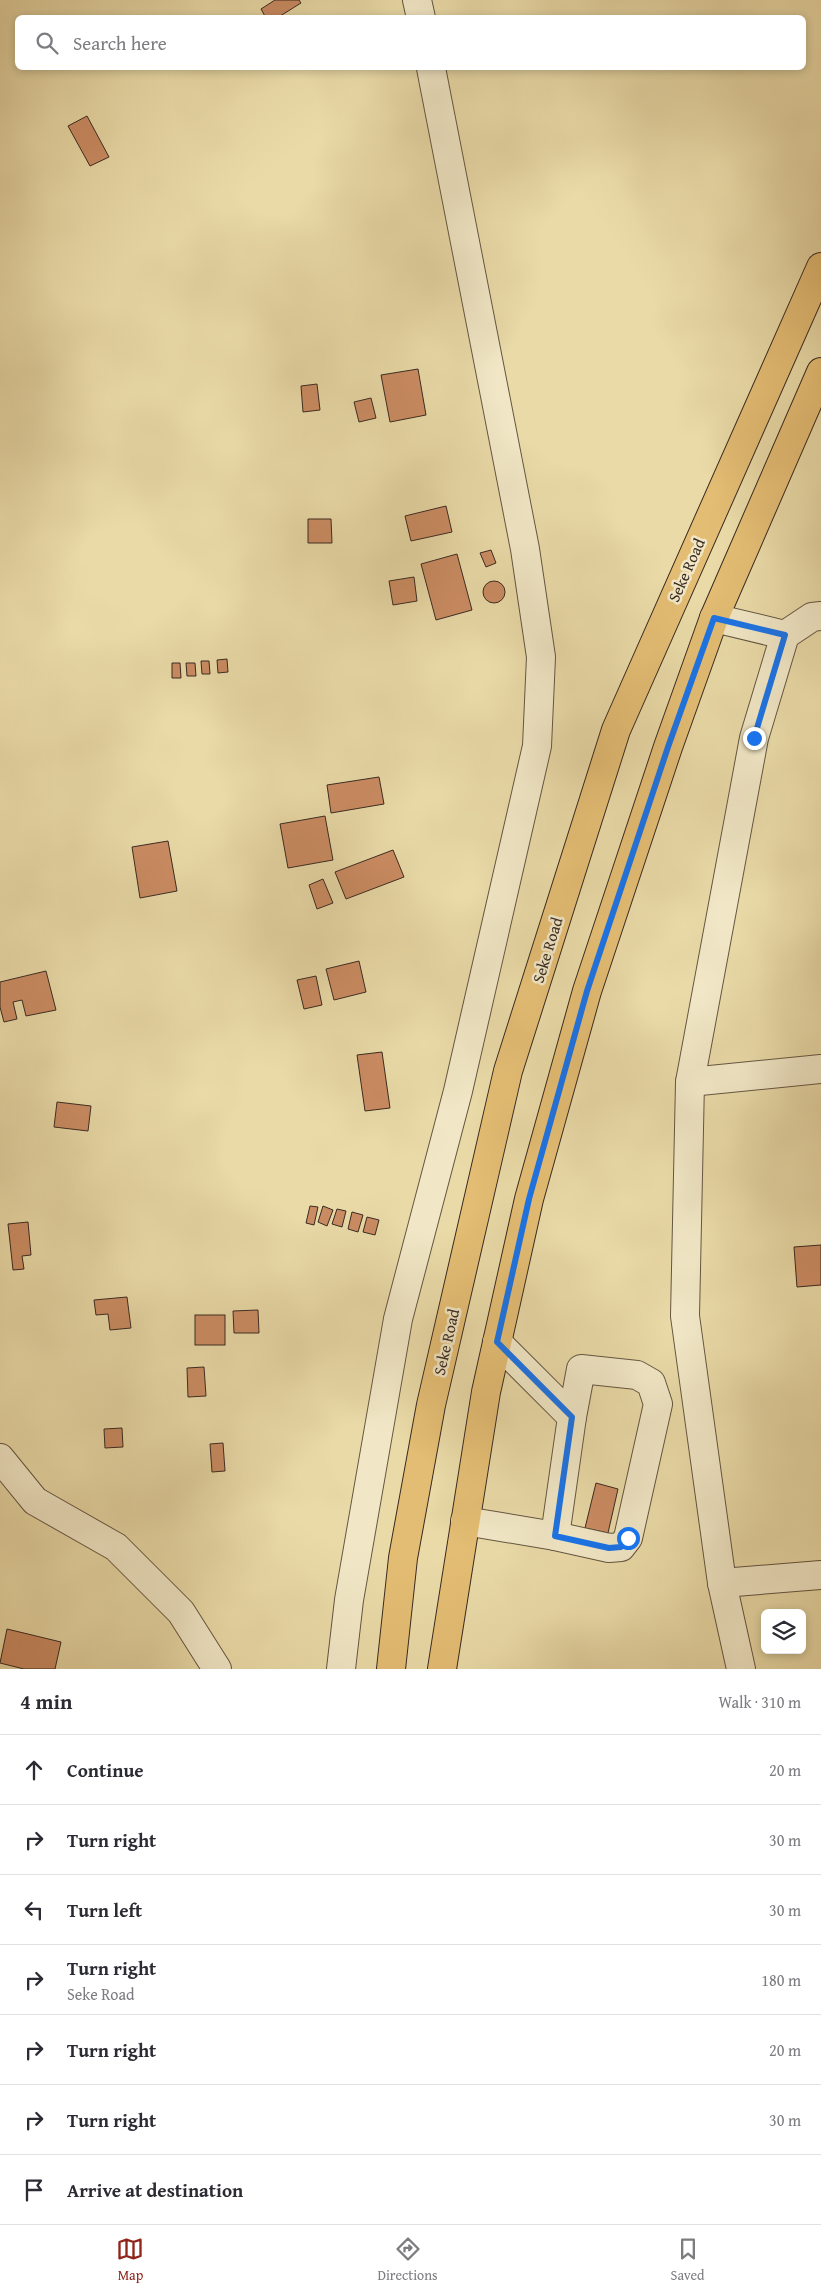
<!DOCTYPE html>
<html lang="en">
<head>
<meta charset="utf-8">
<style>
	:root { --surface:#fff; --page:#f7f7f7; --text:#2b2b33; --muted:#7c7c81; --line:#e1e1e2; --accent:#8f2418 }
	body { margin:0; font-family:"Gentium Book Plus",serif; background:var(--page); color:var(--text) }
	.controls { position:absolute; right:15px; bottom:15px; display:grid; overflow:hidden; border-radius:8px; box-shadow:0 2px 8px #0003 }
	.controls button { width:45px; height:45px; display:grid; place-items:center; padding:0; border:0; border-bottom:1px solid var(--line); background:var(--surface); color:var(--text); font:25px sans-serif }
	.stop { position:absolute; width:15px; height:15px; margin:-11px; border:4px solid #1a73e8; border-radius:50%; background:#fff }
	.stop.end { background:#1a73e8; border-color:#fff; box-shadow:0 1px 5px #0008 }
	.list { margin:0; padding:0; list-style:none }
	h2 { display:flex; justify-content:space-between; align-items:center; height:65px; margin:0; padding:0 20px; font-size:21px }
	h2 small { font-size:16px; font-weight:400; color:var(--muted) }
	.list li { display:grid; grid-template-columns:32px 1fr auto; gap:15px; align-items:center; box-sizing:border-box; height:70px; padding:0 20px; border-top:1px solid var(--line) }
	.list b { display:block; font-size:19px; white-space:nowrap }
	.list p { margin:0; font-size:16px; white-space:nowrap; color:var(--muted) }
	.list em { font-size:16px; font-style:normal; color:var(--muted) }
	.icon { flex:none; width:28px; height:28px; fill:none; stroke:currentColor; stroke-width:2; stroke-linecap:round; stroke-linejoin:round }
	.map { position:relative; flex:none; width:821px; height:1669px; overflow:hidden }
	.search { position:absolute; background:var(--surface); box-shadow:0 2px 8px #0003; left:15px; right:15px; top:15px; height:55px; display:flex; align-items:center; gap:12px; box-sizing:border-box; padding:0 18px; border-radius:8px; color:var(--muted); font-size:19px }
	.sheet { height:555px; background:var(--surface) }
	nav { display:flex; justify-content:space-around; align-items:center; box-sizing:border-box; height:70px; border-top:1px solid var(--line); background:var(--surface); font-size:14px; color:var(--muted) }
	nav a { display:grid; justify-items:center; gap:2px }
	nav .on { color:var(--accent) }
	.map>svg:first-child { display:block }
	.building { fill:#cb8c63; stroke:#392a21 }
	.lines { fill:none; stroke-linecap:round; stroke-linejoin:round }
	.minor-casing { stroke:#655642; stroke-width:30 }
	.major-casing { stroke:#392a21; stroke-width:30 }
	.minor { stroke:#f1e7c6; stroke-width:28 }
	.major { stroke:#e4bd74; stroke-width:28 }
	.route { stroke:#1a73e8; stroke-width:6 }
	.labels { text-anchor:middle; stroke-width:5; stroke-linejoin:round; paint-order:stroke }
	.street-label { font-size:16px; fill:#392a21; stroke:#f1e7c6 }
</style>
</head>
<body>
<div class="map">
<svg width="821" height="1669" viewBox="0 0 821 1669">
	<rect width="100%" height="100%" fill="#e9daa7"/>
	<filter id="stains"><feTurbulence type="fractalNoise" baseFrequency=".004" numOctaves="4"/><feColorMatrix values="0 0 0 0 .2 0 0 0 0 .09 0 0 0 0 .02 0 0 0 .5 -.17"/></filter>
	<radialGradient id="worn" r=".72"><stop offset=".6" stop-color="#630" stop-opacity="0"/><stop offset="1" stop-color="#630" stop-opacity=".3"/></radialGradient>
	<g class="building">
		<path d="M275,0H299L301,3L277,18H266L261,9Z"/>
		<path d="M87,116L109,157L90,166L68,126Z"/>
		<path d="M418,369L426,415L390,422L381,375Z"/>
		<path d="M317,384L320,410L303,412L301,386Z"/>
		<path d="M371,398L376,418L359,422L354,402Z"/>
		<path d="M446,506L452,532L411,541L405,516Z"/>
		<path d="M308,519H331L332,543H308Z"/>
		<path d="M491,550L496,563L486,567L480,553Z"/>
		<path d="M457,554L472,610L436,620L421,564Z"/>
		<path d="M414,577L417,601L393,605L389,581Z"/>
		<circle cx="494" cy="592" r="11"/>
		<path d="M227,659L228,672L218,673L217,660Z"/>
		<path d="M201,661H209L210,674H202Z"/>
		<path d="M172,663H180L181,678H172Z"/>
		<path d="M186,663H195L196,676H187Z"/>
		<path d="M379,777L384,804L331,813L327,785Z"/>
		<path d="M325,816L333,860L288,868L280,824Z"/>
		<path d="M168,841L177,891L140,898L132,847Z"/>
		<path d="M393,850L404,877L346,899L335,872Z"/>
		<path d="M323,879L333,903L317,909L309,885Z"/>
		<path d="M359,961L366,992L334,1000L326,969Z"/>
		<path d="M46,971L56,1010L26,1016L22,1000L13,1002L17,1019L4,1022L0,1007V982Z"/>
		<path d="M316,976L322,1005L304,1009L297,980Z"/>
		<path d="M382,1052L390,1108L365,1111L357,1055Z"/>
		<path d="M57,1102L91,1106L88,1131L54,1127Z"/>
		<path d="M310,1206L318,1207L314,1225L306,1223Z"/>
		<path d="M323,1206L333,1210L327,1226L318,1222Z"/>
		<path d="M337,1209L346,1211L342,1227L332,1224Z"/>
		<path d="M352,1212L363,1215L358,1232L348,1229Z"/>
		<path d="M367,1217L379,1220L375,1235L363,1232Z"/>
		<path d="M28,1222L31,1255L22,1256L24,1269L13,1270L8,1224Z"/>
		<path d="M821,1245V1285L797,1287L794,1247Z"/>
		<path d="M127,1297L131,1328L110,1330L108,1314L96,1315L94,1300Z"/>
		<path d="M258,1310L259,1333H234L233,1311Z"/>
		<rect x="195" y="1315" width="30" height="30"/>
		<path d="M204,1367L206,1396L188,1397L187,1368Z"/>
		<path d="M122,1428L123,1447L105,1448L104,1429Z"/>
		<path d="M223,1443L225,1471L212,1472L210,1444Z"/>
		<path d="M596,1483L618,1489L608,1533L585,1528Z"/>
		<path d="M7,1629L61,1642L55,1669H24L0,1663Z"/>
	</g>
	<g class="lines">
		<g class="minor-casing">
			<g id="minor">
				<path d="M417,0L421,18"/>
				<path d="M714,618L785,635"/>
				<path d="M690,1082L821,1069"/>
				<path d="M0,1458L35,1501L116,1547L181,1612L217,1669"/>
				<path d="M465,1521L555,1536L572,1417L497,1342"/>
				<path d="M555,1536L609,1548L621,1547L628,1538L658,1404L651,1383L637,1375L581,1369L572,1417"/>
				<path d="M722,1583L685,1316L690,1082L754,738L785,635L812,617L821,616"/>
				<path d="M341,1669L349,1600L398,1319L458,1091L537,746L541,657L525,549L431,68"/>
				<path d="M741,1669L722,1583L821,1575"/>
			</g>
		</g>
		<g class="major-casing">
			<g id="major">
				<path d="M391,1669L403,1558L431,1405L508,1071L616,730L821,267"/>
				<path d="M442,1669L486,1392L529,1199L587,991L668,747L714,618L821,372"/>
			</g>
		</g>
		<use href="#minor" class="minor"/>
		<use href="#major" class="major"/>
	</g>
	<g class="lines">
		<path class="route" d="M628,1538L621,1547L609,1548L555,1536L572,1417L497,1342L529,1199L587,991L668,747L714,618L785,635L754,738"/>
	</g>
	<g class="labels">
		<g class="street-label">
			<text transform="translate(686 570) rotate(-66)" y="6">Seke Road</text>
			<text transform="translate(547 950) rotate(-73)" y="6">Seke Road</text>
			<text transform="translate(446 1342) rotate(-77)" y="6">Seke Road</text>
		</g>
	</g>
	<rect width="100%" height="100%" filter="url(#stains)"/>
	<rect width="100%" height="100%" fill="url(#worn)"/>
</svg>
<div class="controls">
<button><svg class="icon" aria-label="layers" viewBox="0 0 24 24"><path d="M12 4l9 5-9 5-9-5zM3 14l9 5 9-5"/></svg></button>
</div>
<div class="stop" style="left:628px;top:1538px"></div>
<div class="stop end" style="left:754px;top:738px"></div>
<div class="search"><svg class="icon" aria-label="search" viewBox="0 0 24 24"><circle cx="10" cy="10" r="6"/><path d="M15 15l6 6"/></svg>Search here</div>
</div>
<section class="sheet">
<h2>4 min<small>Walk · 310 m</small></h2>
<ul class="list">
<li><svg class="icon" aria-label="ahead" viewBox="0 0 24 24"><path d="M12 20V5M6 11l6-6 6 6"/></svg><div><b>Continue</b></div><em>20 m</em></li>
<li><svg class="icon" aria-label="right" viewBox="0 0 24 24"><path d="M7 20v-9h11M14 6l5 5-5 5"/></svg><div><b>Turn right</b></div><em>30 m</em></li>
<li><svg class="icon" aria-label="left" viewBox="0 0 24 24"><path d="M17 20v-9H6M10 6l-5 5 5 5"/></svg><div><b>Turn left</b></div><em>30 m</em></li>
<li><svg class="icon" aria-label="right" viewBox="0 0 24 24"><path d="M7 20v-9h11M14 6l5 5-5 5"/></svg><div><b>Turn right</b><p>Seke Road</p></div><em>180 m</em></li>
<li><svg class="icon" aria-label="right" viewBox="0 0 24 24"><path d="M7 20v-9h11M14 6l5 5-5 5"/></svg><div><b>Turn right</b></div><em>20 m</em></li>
<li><svg class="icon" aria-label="right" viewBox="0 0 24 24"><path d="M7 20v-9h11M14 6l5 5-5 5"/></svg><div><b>Turn right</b></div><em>30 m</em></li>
<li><svg class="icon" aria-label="arrive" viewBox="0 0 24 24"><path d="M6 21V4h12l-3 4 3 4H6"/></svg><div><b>Arrive at destination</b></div></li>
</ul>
</section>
<nav>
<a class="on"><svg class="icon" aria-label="map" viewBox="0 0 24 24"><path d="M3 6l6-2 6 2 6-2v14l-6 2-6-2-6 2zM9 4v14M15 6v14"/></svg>Map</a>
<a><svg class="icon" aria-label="directions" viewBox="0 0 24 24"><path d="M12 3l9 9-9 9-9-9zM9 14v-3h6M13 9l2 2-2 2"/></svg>Directions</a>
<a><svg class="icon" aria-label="saved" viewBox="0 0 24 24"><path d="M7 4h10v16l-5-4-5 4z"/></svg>Saved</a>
</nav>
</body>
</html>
